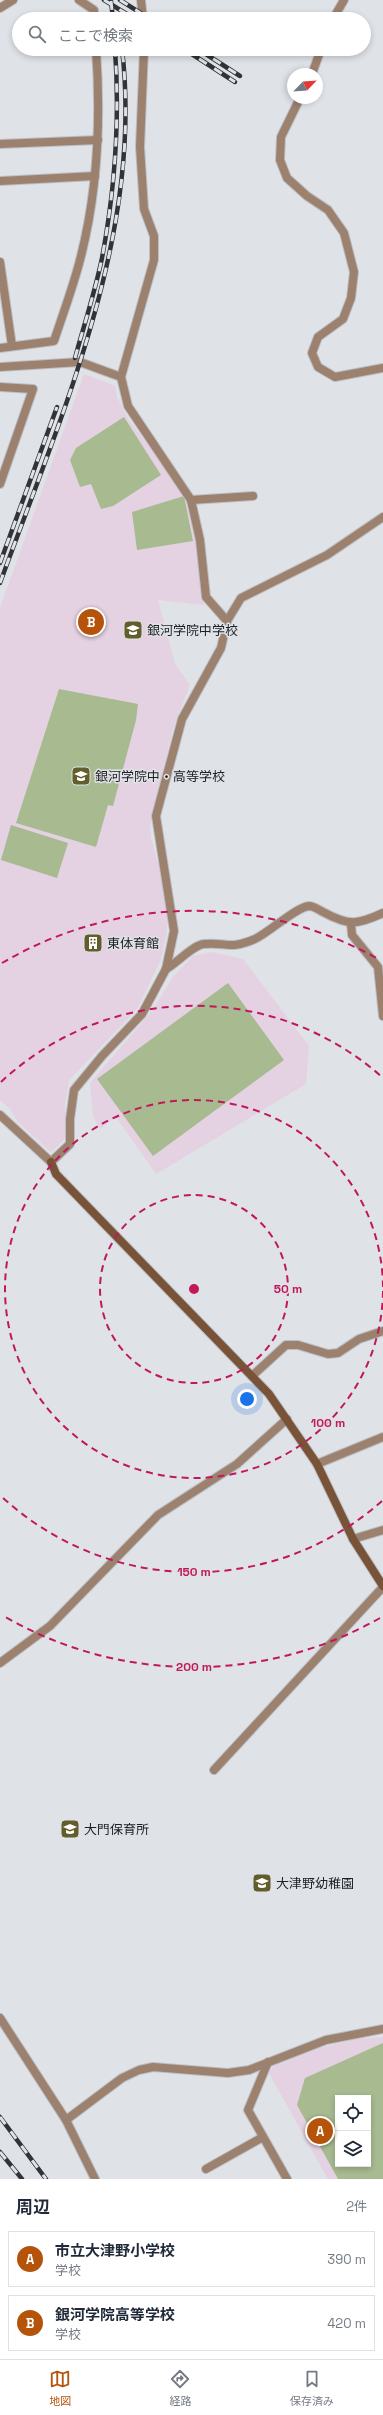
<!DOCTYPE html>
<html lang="ja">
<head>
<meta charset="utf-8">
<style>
	:root { --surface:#fff; --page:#f6f6f7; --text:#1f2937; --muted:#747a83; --line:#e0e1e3; --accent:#b45309 }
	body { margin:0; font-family:"Space Grotesk","Noto Sans JP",sans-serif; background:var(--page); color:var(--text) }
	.controls { position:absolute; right:12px; bottom:12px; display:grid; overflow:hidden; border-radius:0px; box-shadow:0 2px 6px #0003 }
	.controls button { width:36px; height:36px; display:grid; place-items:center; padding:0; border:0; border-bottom:1px solid var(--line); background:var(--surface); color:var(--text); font:20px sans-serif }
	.compass { position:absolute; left:287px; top:68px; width:36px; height:36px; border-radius:50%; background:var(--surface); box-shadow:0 2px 6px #0003; rotate:65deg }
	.you { position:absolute; left:247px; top:1399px; width:14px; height:14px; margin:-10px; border:3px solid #fff; border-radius:50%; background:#1a73e8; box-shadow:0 0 0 6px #1a73e833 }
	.badge { display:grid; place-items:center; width:26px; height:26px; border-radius:50%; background:var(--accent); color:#fff; font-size:13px; font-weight:700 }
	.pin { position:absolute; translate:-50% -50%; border:2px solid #fff; box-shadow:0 1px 4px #0006 }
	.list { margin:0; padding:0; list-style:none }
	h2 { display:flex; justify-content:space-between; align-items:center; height:52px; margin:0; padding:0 16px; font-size:17px }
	h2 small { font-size:13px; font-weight:400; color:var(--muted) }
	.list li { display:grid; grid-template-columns:26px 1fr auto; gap:12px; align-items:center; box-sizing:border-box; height:56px; margin:0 8px 8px; padding:0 8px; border:1px solid var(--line); border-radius:0px }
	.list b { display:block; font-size:15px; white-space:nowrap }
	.list p { margin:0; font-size:13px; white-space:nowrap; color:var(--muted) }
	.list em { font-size:13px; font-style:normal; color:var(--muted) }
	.icon { flex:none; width:22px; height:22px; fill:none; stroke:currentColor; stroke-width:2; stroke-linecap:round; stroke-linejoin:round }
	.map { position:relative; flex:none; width:383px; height:2179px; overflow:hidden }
	.search { position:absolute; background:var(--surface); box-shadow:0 2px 6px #0003; left:12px; right:12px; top:12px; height:44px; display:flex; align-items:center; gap:10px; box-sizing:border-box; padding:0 14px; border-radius:22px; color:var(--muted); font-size:15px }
	.sheet { height:180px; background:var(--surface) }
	nav { display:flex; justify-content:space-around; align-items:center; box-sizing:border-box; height:56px; border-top:1px solid var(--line); background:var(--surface); font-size:11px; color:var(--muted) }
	nav a { display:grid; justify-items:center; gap:2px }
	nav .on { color:var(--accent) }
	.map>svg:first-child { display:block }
	.education { fill:#e4d1e1; fill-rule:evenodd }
	.green { fill:#a7ba90; fill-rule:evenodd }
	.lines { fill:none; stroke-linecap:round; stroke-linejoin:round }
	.street-casing { stroke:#bcbfc4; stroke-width:10 }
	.secondary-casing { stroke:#bcbfc4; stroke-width:10 }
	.street { stroke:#9c816f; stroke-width:8 }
	.secondary { stroke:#795338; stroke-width:8 }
	.rail-casing { stroke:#323336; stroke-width:4.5 }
	.rail { stroke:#dfe2e7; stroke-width:3; stroke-dasharray:9; stroke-linecap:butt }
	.ring { fill:none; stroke:#c2185b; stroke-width:2; stroke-dasharray:7 5 }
	.labels { text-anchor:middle; stroke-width:3; stroke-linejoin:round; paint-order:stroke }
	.poi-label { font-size:13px; fill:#1f2022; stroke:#dfe2e7; text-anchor:start }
	.centre { fill:#c2185b; stroke:#dfe2e7; stroke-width:2 }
	.ring-label { font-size:12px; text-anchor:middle; font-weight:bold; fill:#c2185b; stroke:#dfe2e7; stroke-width:3; stroke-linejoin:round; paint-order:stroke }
</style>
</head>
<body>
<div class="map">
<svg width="383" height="2179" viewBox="0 0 383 2179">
	<rect width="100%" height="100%" fill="#dfe2e7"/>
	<g class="education">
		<path d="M84,374L115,386L117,397L129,420L185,495L197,542L204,605L158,600L175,664L190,685L173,728L150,825L151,838L167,896V932L161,959L137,1009L69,1080L65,1105L66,1134L64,1140L51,1152L17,1121L10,1109L0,1100V608Z"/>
		<path d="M211,952L243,959L309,1046L306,1084L156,1174L116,1117L100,1129L93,1116L90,1083L152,1011L173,977L193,956Z"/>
		<path d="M383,2037V2179H328L269,2073L273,2067L320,2048L356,2039ZM338,2098H368V2164H338Z"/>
	</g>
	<g class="green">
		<path d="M124,417L161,475L113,506L101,509L91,484L80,487L70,460L76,448Z"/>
		<path d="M184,496L193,541L137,550L132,512Z"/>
		<path d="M59,689L138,704L136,720L113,806L108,805L96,847L16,823Z"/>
		<path d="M11,825L68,843L57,878L1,860Z"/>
		<path d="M228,983L284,1060L153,1156L97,1079Z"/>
		<path d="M383,2043V2179H338L297,2105L305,2078ZM338,2098H368V2164H338Z"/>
	</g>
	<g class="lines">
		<g class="street-casing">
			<g id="street">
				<path d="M79,0L94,10V19"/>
				<path d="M141,0L143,19"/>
				<path d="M0,8L13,0"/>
				<path d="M333,19L344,0"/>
				<path d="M312,74L321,49"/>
				<path d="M300,98L281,137L280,160L287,178L307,196L328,210L344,233L354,272L351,298L343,319L318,337L312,353L318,367L335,377L383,368"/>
				<path d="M0,144L98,140"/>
				<path d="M0,181L95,176"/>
				<path d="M0,262L12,346"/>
				<path d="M0,348L54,341C63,314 73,287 80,260C98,191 101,119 96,49"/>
				<path d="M0,367L80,362L121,377"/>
				<path d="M0,387L33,389L0,484"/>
				<path d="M191,500L253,496"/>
				<path d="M227,621L241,598L327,555L383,517"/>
				<path d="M351,924L352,935L378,967L383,1016"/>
				<path d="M166,969C177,963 193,945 204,944C227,942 229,950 255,939C270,932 296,907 309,906C314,906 319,910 323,912C349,926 357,925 383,913"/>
				<path d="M0,1115L51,1162L70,1144V1119L74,1090L102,1056L142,1014L166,969L174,931L156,816L182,719L221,648L227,621L206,597L200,540L191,500L128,406L121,377L154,260V236L144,209L140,147L144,49"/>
				<path d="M252,1376L286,1345H298L328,1354L338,1353L359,1339L383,1331"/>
				<path d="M317,1464L383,1437"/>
				<path d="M353,1539L383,1530"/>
				<path d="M0,1663L50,1626L158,1515L237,1464L287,1419"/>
				<path d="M214,1770L383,1587"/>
				<path d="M0,2018L66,2120L95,2179"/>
				<path d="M268,2062L248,2110L287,2179"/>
				<path d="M66,2120L122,2078L139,2070L153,2067L228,2073L249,2070L326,2040L383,2029"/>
				<path d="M206,2169L263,2137"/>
			</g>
		</g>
		<g class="secondary-casing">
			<path id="secondary" d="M51,1162L56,1174L269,1394L317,1464L353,1539L383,1586"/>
		</g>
		<use href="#street" class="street"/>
		<use href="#secondary" class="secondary"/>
		<g class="rail-casing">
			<g id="rail">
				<path d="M104,0L135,19"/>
				<path d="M120,0L150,19"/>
				<path d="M111,1L113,19"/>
				<path d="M184,49L235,82"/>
				<path d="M198,49L240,76"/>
				<path d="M75,358C84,325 95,292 102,258C115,189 120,119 115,49"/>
				<path d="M0,563L57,407"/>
				<path d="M0,583C61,415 144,233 122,49"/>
				<path d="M0,2117L46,2179"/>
				<path d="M0,2152L22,2179"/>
			</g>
		</g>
		<use href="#rail" class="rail"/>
	</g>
	<g class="ring">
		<circle cx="194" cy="1289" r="94"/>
		<path d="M383 1291A189 189 0 1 1 383 1287"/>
		<path d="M382 1501A283 283 0 0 1 1 1496M1 1082A283 283 0 0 1 382 1077"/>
		<path d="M380 1618A378 378 0 0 1 2 1615M2 963A378 378 0 0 1 380 960"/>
	</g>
	<defs>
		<g id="school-square" transform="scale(1)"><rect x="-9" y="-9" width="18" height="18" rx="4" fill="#625d2a" stroke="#dfe2e7"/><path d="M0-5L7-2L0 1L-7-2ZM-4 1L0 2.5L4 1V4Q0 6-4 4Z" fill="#fff"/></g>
		<g id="building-square" transform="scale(1)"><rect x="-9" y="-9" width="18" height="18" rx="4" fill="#625d2a" stroke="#dfe2e7"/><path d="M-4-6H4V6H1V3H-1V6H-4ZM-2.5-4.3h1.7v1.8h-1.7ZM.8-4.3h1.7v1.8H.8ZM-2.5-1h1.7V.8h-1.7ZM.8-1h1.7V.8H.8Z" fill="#fff"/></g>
	</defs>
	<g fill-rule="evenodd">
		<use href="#school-square" x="133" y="630"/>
		<use href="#school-square" x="81" y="776"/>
		<use href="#building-square" x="93" y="943"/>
		<use href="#school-square" x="70" y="1829"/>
		<use href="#school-square" x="262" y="1883"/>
	</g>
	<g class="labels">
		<g class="poi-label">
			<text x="147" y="635">銀河学院中学校</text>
			<text x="95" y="781">銀河学院中・高等学校</text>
			<text x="107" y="948">東体育館</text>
			<text x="84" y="1834">大門保育所</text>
			<text x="276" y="1888">大津野幼稚園</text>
		</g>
	</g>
	<circle cx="194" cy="1289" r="6" class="centre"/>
	<g class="ring-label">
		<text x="288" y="1293">50 m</text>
		<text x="328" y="1427">100 m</text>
		<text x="194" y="1576">150 m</text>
		<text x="194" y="1671">200 m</text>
	</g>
</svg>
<div class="controls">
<button><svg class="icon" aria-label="locate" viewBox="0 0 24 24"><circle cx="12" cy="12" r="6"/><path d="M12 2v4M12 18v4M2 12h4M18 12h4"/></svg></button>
<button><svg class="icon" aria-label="layers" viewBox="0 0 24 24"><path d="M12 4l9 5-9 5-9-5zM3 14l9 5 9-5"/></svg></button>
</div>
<svg class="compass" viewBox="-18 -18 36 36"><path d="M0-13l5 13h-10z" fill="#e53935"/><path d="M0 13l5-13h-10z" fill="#747a83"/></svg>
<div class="you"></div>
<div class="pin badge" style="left:320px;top:2131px">A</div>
<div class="pin badge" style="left:91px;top:622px">B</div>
<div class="search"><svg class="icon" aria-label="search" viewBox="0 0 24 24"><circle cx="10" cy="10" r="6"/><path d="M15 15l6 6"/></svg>ここで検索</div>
</div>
<section class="sheet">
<h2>周辺<small>2件</small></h2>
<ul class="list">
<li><span class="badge">A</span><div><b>市立大津野小学校</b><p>学校</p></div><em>390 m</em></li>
<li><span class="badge">B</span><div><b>銀河学院高等学校</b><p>学校</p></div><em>420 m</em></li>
</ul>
</section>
<nav>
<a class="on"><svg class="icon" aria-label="map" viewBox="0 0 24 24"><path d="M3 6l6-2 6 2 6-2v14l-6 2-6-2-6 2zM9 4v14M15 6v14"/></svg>地図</a>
<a><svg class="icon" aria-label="directions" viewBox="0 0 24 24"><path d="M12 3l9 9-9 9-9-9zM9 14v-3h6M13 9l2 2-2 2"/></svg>経路</a>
<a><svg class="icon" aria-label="saved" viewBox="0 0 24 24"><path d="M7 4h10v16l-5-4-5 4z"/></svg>保存済み</a>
</nav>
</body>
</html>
